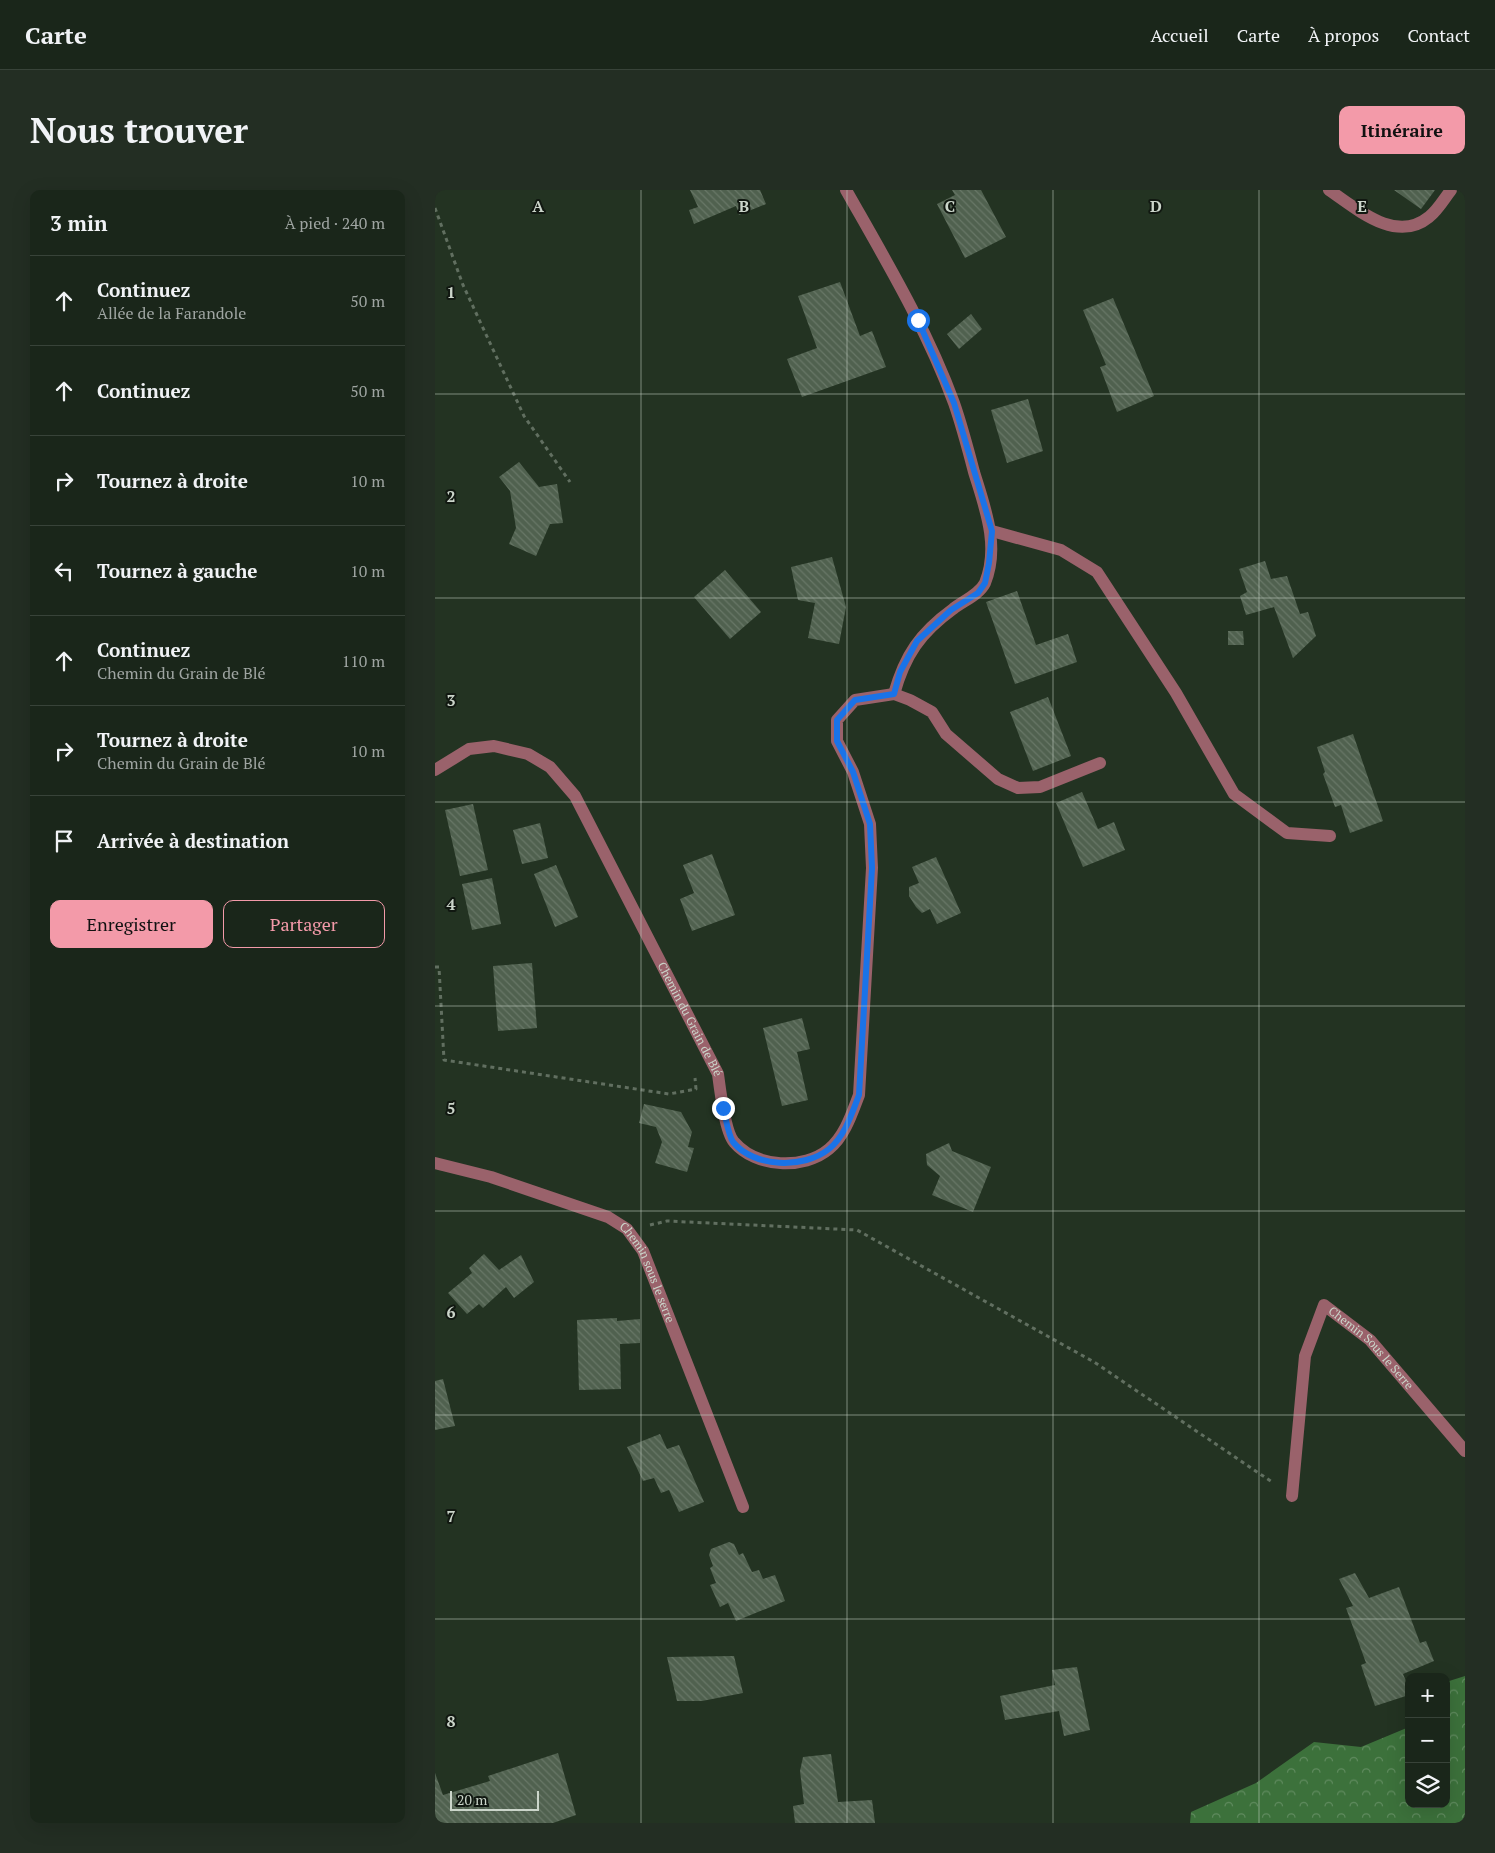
<!DOCTYPE html>
<html lang="fr">
<head>
<meta charset="utf-8">
<style>
	:root { --surface:#1a261a; --page:#232e23; --text:#f1f3f6; --muted:#9fa5a2; --line:#384339; --accent:#f39aa9 }
	body { margin:0; font-family:"PT Serif",serif; background:var(--page); color:var(--text) }
	.controls { position:absolute; right:15px; bottom:15px; display:grid; overflow:hidden; border-radius:10px; box-shadow:0 5px 20px #0002 }
	.controls button { width:45px; height:45px; display:grid; place-items:center; padding:0; border:0; border-bottom:1px solid var(--line); background:var(--surface); color:var(--text); font:25px sans-serif }
	.scale { position:absolute; left:15px; bottom:12px; width:89px; box-sizing:border-box; padding-left:5px; border:2px solid #cbd5ca; border-top:0; font-size:14px; line-height:18px; white-space:nowrap; color:#cbd5ca; -webkit-text-stroke:4px #111811; paint-order:stroke }
	.stop { position:absolute; width:15px; height:15px; margin:-11px; border:4px solid #1a73e8; border-radius:50%; background:#fff }
	.stop.end { background:#1a73e8; border-color:#fff; box-shadow:0 1px 5px #0008 }
	.list { margin:0; padding:0; list-style:none }
	h2 { display:flex; justify-content:space-between; align-items:center; height:65px; margin:0; padding:0 20px; font-size:21px }
	h2 small { font-size:16px; font-weight:400; color:var(--muted) }
	.list li { display:grid; grid-template-columns:32px 1fr auto; gap:15px; align-items:center; box-sizing:border-box; height:90px; padding:0 20px; border-top:1px solid var(--line) }
	.list b { display:block; font-size:19px; white-space:nowrap }
	.list p { margin:0; font-size:16px; white-space:nowrap; color:var(--muted) }
	.list em { font-size:16px; font-style:normal; color:var(--muted) }
	.actions { display:flex; gap:10px; padding:15px 20px }
	.actions a { flex:1; padding:11px 0; border:1px solid var(--accent); border-radius:10px; text-align:center; font-size:18px; color:var(--accent) }
	.actions .main { background:var(--accent); color:#111 }
	.icon { flex:none; width:28px; height:28px; fill:none; stroke:currentColor; stroke-width:2; stroke-linecap:round; stroke-linejoin:round }
	.map { position:relative; flex:none; width:1030px; height:1633px; overflow:hidden; border-radius:10px }
	header { display:flex; align-items:center; gap:30px; box-sizing:border-box; height:70px; padding:0 25px; background:var(--surface); border-bottom:1px solid var(--line) }
	header strong { font-size:24px }
	nav { display:flex; gap:28px; margin-inline-start:auto; font-size:18px }
	.intro { display:flex; align-items:center; justify-content:space-between; box-sizing:border-box; height:120px; padding:0 30px }
	h1 { margin:0; font-size:35px }
	.button { padding:12px 22px; border-radius:10px; background:var(--accent); color:#111; font-size:18px; font-weight:700 }
	main { display:flex; gap:30px; padding:0 30px }
	aside { flex:1; background:var(--surface); border-radius:10px; box-shadow:0 5px 20px #0002 }
	.map>svg:first-child { display:block }
	.forest { fill:url(#forest-crowns) }
	.building { fill:url(#building-back-hatch) }
	.lines { fill:none; stroke-linecap:round; stroke-linejoin:round }
	.path { stroke:#616f60; stroke-width:3; stroke-dasharray:4 4; stroke-linecap:butt }
	.minor { stroke:#9a626b; stroke-width:12 }
	.route { stroke:#1a73e8; stroke-width:6 }
	.grid { fill:none; stroke:#cbd5ca; stroke-width:1; stroke-opacity:0.55 }
	.labels { text-anchor:middle; stroke-width:4; stroke-linejoin:round; paint-order:stroke }
	.street-label { font-size:12px; fill:#cbd5ca; stroke:#111811 }
	.grid-label { font-size:16px; text-anchor:middle; font-weight:bold; fill:#cbd5ca; stroke:#111811; stroke-width:4; stroke-linejoin:round; paint-order:stroke }
</style>
</head>
<body>
<header>
<strong>Carte</strong>
<nav><a>Accueil</a><a>Carte</a><a>À propos</a><a>Contact</a></nav>
</header>
<div class="intro"><h1>Nous trouver</h1><a class="button">Itinéraire</a></div>
<main>
<aside>
<h2>3 min<small>À pied · 240 m</small></h2>
<ul class="list">
<li><svg class="icon" aria-label="ahead" viewBox="0 0 24 24"><path d="M12 20V5M6 11l6-6 6 6"/></svg><div><b>Continuez</b><p>Allée de la Farandole</p></div><em>50 m</em></li>
<li><svg class="icon" aria-label="ahead" viewBox="0 0 24 24"><path d="M12 20V5M6 11l6-6 6 6"/></svg><div><b>Continuez</b></div><em>50 m</em></li>
<li><svg class="icon" aria-label="right" viewBox="0 0 24 24"><path d="M7 20v-9h11M14 6l5 5-5 5"/></svg><div><b>Tournez à droite</b></div><em>10 m</em></li>
<li><svg class="icon" aria-label="left" viewBox="0 0 24 24"><path d="M17 20v-9H6M10 6l-5 5 5 5"/></svg><div><b>Tournez à gauche</b></div><em>10 m</em></li>
<li><svg class="icon" aria-label="ahead" viewBox="0 0 24 24"><path d="M12 20V5M6 11l6-6 6 6"/></svg><div><b>Continuez</b><p>Chemin du Grain de Blé</p></div><em>110 m</em></li>
<li><svg class="icon" aria-label="right" viewBox="0 0 24 24"><path d="M7 20v-9h11M14 6l5 5-5 5"/></svg><div><b>Tournez à droite</b><p>Chemin du Grain de Blé</p></div><em>10 m</em></li>
<li><svg class="icon" aria-label="arrive" viewBox="0 0 24 24"><path d="M6 21V4h12l-3 4 3 4H6"/></svg><div><b>Arrivée à destination</b></div></li>
</ul>
<div class="actions"><a class="main">Enregistrer</a><a>Partager</a></div>
</aside>
<div class="map">
<svg width="1030" height="1633" viewBox="0 0 1030 1633">
	<defs>
		<pattern id="forest-crowns" width="20" height="18" patternUnits="userSpaceOnUse" patternTransform="scale(1.25)"><rect width="20" height="18" fill="#3c713b"/><path d="M2 6a3 3 0 1 1 6 0M12 15a3 3 0 1 1 6 0" fill="none" stroke="#608b5f"/></pattern>
		<pattern id="building-back-hatch" width="6" height="6" patternUnits="userSpaceOnUse" patternTransform="scale(1.25)"><rect width="6" height="6" fill="#50614f"/><path d="M-1 5l2 2M0 0l6 6M5-1l2 2" fill="none" stroke="#687767"/></pattern>
	</defs>
	<rect width="100%" height="100%" fill="#233322"/>
	<path class="forest" d="M1030,1486V1633H755L756,1622L821,1593L879,1552L926,1557L974,1537V1614H1011V1492Z"/>
	<g class="building">
		<path d="M255,0H325L331,14L304,25L301,16L259,34L254,20L263,17Z"/>
		<path d="M517,0H546L571,47L530,68L502,14L520,5Z"/>
		<path d="M959,0H1000L986,19Z"/>
		<path d="M405,92L425,146L437,141L451,177L367,207L352,169L382,158L363,106Z"/>
		<path d="M678,108L719,206L682,222L665,177L671,175L648,120Z"/>
		<path d="M536,124L547,139L524,159L512,144Z"/>
		<path d="M593,209L608,261L572,273L556,220Z"/>
		<path d="M84,272L104,297L122,294L128,333L115,334L101,366L74,354L81,338L75,301L64,287Z"/>
		<path d="M397,367L411,417L404,454L373,448L380,413L363,410L356,377Z"/>
		<path d="M830,371L836,389L852,386L865,424L873,422L881,446L858,468L839,417L811,425L805,406L812,402L804,379Z"/>
		<path d="M290,380L326,422L295,449L259,407Z"/>
		<path d="M582,401L601,455L633,444L642,472L580,494L551,412Z"/>
		<path d="M793,441H808L809,455H793Z"/>
		<path d="M613,507L636,566L598,581L575,522Z"/>
		<path d="M918,544L948,631L915,643L906,615L900,617L888,584L890,582L882,557Z"/>
		<path d="M647,602L663,639L679,632L690,660L648,677L621,613Z"/>
		<path d="M38,614L53,680L25,686L10,620Z"/>
		<path d="M105,633L113,668L87,674L78,640Z"/>
		<path d="M277,664L300,725L257,741L245,709L259,703L248,675Z"/>
		<path d="M501,667L526,723L502,734L495,719L487,723L481,717L474,706V697L484,693L477,677Z"/>
		<path d="M121,675L143,727L120,737L99,684Z"/>
		<path d="M57,688L66,734L37,740L27,694Z"/>
		<path d="M97,773L102,838L63,841L58,776Z"/>
		<path d="M367,828L375,859L362,862L373,910L347,916L328,838Z"/>
		<path d="M209,914L246,922L257,942L253,957L259,958L252,982L220,973L227,952L221,937L204,933Z"/>
		<path d="M514,953L517,961L556,977L538,1022L497,1005L505,986L492,975L491,964Z"/>
		<path d="M49,1064L64,1080L86,1065L99,1092L79,1108L71,1097L48,1118L44,1114L32,1124L13,1103L37,1083L34,1078Z"/>
		<path d="M182,1128V1131L205,1129V1153L185,1154L186,1199L144,1200L142,1130Z"/>
		<path d="M8,1189L20,1236L0,1240V1191Z"/>
		<path d="M225,1244L232,1259L244,1255L269,1312L244,1322L234,1300L226,1303L219,1288L208,1291L192,1257Z"/>
		<path d="M294,1352L299,1354L304,1365L308,1363L317,1382L324,1380L328,1389L340,1385L350,1411L301,1431L293,1413L285,1417L275,1395L281,1393L275,1378L278,1376L274,1365L276,1359Z"/>
		<path d="M920,1383L934,1408L964,1397L985,1453L991,1451L999,1471L968,1484L974,1498V1505L940,1516L926,1475L931,1473L911,1418L918,1416L904,1389Z"/>
		<path d="M299,1466L308,1503L267,1511H242L232,1467Z"/>
		<path d="M642,1477L655,1540L629,1546L624,1521L570,1530L565,1506L620,1495L617,1480Z"/>
		<path d="M123,1563L141,1625L118,1633H0V1583L8,1605L55,1591L53,1586Z"/>
		<path d="M396,1564L403,1612L437,1610L440,1633H360L358,1616L369,1614L365,1581L368,1567Z"/>
	</g>
	<g class="lines">
		<g class="path">
			<path d="M0,18L28,95L89,226L135,292"/>
			<path d="M0,777H4L9,870L234,904L261,899L260,888"/>
			<path d="M215,1035L232,1031L422,1040L659,1172L837,1292"/>
		</g>
		<g class="minor">
			<path d="M411,0C450,69 492,139 519,213C527,236 533,259 539,282C550,318 565,356 550,393C544,405 528,411 518,419C485,443 470,465 459,504"/>
			<path d="M894,0C922,19 961,54 994,27C1003,20 1009,9 1016,0"/>
			<path d="M557,341L626,360L662,382L741,503L799,604L852,643L895,646"/>
			<path id="s1" d="M0,580L34,559L59,556L93,564L115,577L140,606L283,884C285,899 290,942 299,952C321,978 369,980 394,959C410,946 417,923 424,905L437,678L435,634L418,582L402,551V530L420,510L459,504L475,510L497,522L511,544L563,589L583,598L605,597L665,573"/>
			<path id="s2" d="M0,973L56,987L173,1027L192,1039L208,1061L308,1317"/>
			<path id="s3" d="M857,1306L870,1166L889,1115L935,1150L1030,1261"/>
		</g>
	</g>
	<g class="lines">
		<path class="route" d="M288,918C291,928 293,944 298,952C319,978 369,979 394,959C410,946 417,923 424,905L437,678L435,634L418,582L402,551V530L420,510L459,504L465,482L482,451L516,420L543,403L550,393L554,373L557,341L519,213L483,130"/>
	</g>
	<path class="grid" d="M206,0V1633M412,0V1633M618,0V1633M824,0V1633M0,204H1030M0,408H1030M0,612H1030M0,816H1030M0,1021H1030M0,1225H1030M0,1429H1030"/>
	<g class="labels">
		<g class="street-label">
			<text dy="4" stroke="none"><textPath href="#s1" startOffset="415">Chemin du Grain de Blé</textPath></text>
			<text dy="4" stroke="none"><textPath href="#s2" startOffset="252">Chemin sous le serre</textPath></text>
			<text dy="4" stroke="none"><textPath href="#s3" startOffset="259">Chemin Sous le Serre</textPath></text>
		</g>
	</g>
	<g class="grid-label">
		<text x="103" y="22">A</text>
		<text x="309" y="22">B</text>
		<text x="515" y="22">C</text>
		<text x="721" y="22">D</text>
		<text x="927" y="22">E</text>
		<text x="16" y="108">1</text>
		<text x="16" y="312">2</text>
		<text x="16" y="516">3</text>
		<text x="16" y="720">4</text>
		<text x="16" y="924">5</text>
		<text x="16" y="1128">6</text>
		<text x="16" y="1332">7</text>
		<text x="16" y="1537">8</text>
	</g>
</svg>
<div class="controls">
<button>+</button>
<button>−</button>
<button><svg class="icon" aria-label="layers" viewBox="0 0 24 24"><path d="M12 4l9 5-9 5-9-5zM3 14l9 5 9-5"/></svg></button>
</div>
<div class="scale">20 m</div>
<div class="stop" style="left:483px;top:130px"></div>
<div class="stop end" style="left:288px;top:918px"></div>
</div>
</main>
</body>
</html>
